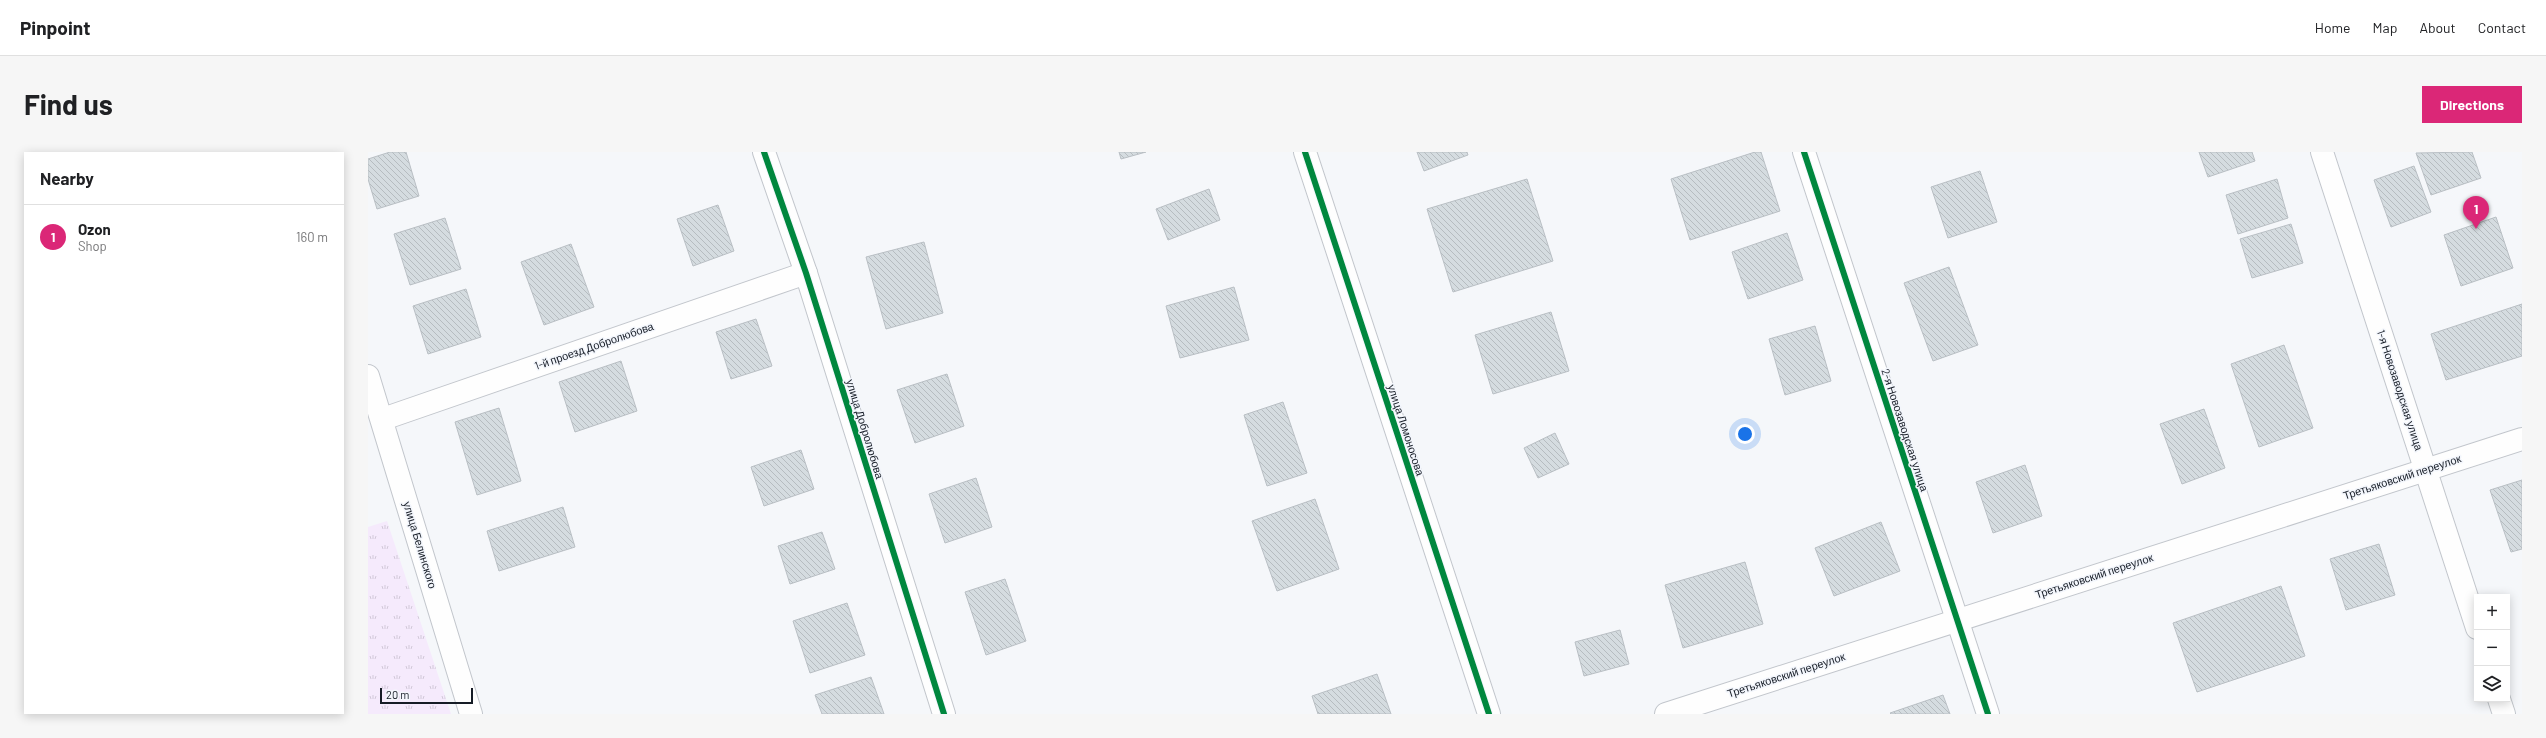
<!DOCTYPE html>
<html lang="en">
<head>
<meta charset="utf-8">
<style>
	:root { --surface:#fff; --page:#f6f6f6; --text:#202124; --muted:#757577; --line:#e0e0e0; --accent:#db2777 }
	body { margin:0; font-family:Barlow,sans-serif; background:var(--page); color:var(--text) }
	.controls { position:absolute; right:12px; bottom:12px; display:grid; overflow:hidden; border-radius:0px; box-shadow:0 2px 10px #0003 }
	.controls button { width:36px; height:36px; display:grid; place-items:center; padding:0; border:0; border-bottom:1px solid var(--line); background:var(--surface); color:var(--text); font:20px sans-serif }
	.scale { position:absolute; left:12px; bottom:10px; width:93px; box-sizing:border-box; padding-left:4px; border:2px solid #161c26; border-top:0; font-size:11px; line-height:14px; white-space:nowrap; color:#161c26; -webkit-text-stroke:3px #f3f6fc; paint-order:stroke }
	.you { position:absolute; left:1377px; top:282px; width:14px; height:14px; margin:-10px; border:3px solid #fff; border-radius:50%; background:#1a73e8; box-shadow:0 0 0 6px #1a73e833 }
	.badge { display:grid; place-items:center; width:26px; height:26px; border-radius:50%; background:var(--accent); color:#fff; font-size:13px; font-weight:700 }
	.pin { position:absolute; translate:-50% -33px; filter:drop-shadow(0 1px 2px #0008) }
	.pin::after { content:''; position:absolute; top:21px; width:14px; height:12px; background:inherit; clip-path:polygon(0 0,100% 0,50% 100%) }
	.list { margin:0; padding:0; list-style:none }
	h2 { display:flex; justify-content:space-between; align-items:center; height:52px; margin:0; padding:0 16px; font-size:17px }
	h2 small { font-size:13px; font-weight:400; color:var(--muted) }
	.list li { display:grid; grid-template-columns:26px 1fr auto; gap:12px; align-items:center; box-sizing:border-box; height:64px; padding:0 16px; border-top:1px solid var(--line) }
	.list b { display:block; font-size:15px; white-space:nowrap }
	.list p { margin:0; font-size:13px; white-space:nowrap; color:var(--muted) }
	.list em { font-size:13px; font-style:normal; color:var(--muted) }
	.icon { flex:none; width:22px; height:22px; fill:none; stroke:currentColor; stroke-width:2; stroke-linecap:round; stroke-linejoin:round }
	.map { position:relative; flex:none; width:2154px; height:562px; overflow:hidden; border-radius:0px }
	header { display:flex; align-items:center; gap:24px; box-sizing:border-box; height:56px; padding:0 20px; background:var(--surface); border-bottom:1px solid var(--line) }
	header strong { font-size:19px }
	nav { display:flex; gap:22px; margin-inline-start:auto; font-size:14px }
	.intro { display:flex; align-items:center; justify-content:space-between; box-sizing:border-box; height:96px; padding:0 24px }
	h1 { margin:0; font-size:28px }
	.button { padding:10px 18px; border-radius:0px; background:var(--accent); color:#fff; font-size:14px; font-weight:700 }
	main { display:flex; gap:24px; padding:0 24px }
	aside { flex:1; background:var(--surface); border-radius:0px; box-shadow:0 2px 10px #0003 }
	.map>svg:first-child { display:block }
	.grass { fill:url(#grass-tufts) }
	.building { fill:url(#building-back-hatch); stroke:#b9bfc4 }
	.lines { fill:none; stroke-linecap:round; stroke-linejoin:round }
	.minor-casing { stroke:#c2c6cc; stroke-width:24 }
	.primary-casing { stroke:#c2c6cc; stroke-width:24 }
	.minor { stroke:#fefefe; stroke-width:22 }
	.primary { stroke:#fefefe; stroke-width:22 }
	.cycleway-casing { stroke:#f3f6fc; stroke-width:8 }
	.cycleway { stroke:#00873e; stroke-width:6 }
	.labels { text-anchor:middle; stroke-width:3; stroke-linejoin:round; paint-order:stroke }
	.street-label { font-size:11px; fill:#161c26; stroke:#f3f6fc }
</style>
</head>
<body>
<header>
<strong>Pinpoint</strong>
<nav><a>Home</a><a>Map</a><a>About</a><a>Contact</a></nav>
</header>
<div class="intro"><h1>Find us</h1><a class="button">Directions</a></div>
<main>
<aside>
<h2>Nearby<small></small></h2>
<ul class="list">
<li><span class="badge">1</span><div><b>Ozon</b><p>Shop</p></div><em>160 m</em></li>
</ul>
</aside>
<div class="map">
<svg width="2154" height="562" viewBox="0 0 2154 562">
	<defs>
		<pattern id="grass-tufts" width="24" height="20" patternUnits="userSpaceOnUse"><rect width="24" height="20" fill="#f5eafc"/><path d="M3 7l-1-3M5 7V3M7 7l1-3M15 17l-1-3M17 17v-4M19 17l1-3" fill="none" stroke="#d1c8d8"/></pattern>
		<pattern id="building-back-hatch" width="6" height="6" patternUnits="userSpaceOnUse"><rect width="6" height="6" fill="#d5dce0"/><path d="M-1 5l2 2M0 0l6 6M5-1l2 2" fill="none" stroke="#b6bcc0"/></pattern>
	</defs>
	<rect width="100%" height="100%" fill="#f5f7fa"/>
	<path class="grass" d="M19,369L83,562H0V375Z"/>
	<g class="building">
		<path d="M22,0H38L51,44L9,57L0,27V7Z"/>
		<path d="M751,0H778L753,7Z"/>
		<path d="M1049,0H1099L1100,3L1056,19Z"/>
		<path d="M1387,0H1393L1412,59L1322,88L1303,27Z"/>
		<path d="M1831,0H1884L1887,9L1840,25Z"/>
		<path d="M2104,0L2113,26L2063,43L2048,1Z"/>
		<path d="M2046,14L2063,60L2023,75L2006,28Z"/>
		<path d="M1612,19L1629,70L1580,86L1563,35Z"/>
		<path d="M1159,27L1185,109L1085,140L1059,57Z"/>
		<path d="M1909,27L1920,66L1870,82L1858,43Z"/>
		<path d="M841,37L852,68L800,88L788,57Z"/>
		<path d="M350,53L366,99L325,114L309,67Z"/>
		<path d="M2128,65L2145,116L2093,134L2076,83Z"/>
		<path d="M77,66L93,117L42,133L26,82Z"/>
		<path d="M1923,72L1935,111L1884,126L1872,87Z"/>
		<path d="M1419,81L1435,128L1380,147L1364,100Z"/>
		<path d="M556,90L575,161L518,177L498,105Z"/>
		<path d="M203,92L226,155L176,173L153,110Z"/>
		<path d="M1581,115L1610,193L1565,209L1536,131Z"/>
		<path d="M866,135L881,188L812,206L798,154Z"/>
		<path d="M98,137L113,185L60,202L45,154Z"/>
		<path d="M2154,152V204L2078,228L2063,182Z"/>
		<path d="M1183,160L1201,219L1125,242L1107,183Z"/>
		<path d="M388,167L404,214L363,227L348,180Z"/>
		<path d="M1447,174L1463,229L1417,243L1401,187Z"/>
		<path d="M1916,193L1945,276L1891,295L1863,212Z"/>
		<path d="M253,209L269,259L207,280L191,230Z"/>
		<path d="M579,222L596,274L547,291L529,238Z"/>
		<path d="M915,250L939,321L899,334L876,263Z"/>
		<path d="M131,256L153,329L109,343L87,270Z"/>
		<path d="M1836,257L1857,316L1814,332L1792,272Z"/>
		<path d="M1187,281L1201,312L1170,326L1156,296Z"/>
		<path d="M433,298L446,337L396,354L383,315Z"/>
		<path d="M1657,313L1674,364L1625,381L1608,330Z"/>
		<path d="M608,326L624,375L577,391L561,342Z"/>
		<path d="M2154,328V397L2143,400L2122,338Z"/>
		<path d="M947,347L971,417L909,439L884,369Z"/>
		<path d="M195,355L207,395L131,419L119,379Z"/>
		<path d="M1513,370L1532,419L1466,444L1447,396Z"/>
		<path d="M454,380L467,417L422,432L410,394Z"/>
		<path d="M2011,392L2027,443L1978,458L1962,407Z"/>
		<path d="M1377,410L1395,472L1315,496L1297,433Z"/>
		<path d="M637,427L658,489L618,503L597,440Z"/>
		<path d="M1913,434L1937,504L1829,540L1805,471Z"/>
		<path d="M479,451L497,503L442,521L425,469Z"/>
		<path d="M1252,478L1261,512L1216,524L1207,490Z"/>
		<path d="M1009,522L1023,562H950L944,544Z"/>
		<path d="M503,525L516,562H454L447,543Z"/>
		<path d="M1575,543L1582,562H1523L1522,561Z"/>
	</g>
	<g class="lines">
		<g class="minor-casing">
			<g id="minor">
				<path d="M396,0L438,121L576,562"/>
				<path d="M937,0L1121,562"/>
				<path d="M1436,0L1620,562"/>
				<path d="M1954,0L2109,476"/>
				<path d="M0,224L103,562"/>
				<path d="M15,267L438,121"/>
				<path d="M2131,547L2136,562"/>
			</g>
		</g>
		<g class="primary-casing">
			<path id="primary" d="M1298,562L2154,287"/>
		</g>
		<use href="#minor" class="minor"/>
		<use href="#primary" class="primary"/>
		<g class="cycleway-casing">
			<g id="cycleway">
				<path d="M396,0L438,121L576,562"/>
				<path d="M937,0L1121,562"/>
				<path d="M1436,0L1620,562"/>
			</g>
		</g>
		<use href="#cycleway" class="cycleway"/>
	</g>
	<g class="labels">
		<g class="street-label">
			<text transform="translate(226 194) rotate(-19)" y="4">1-й проезд Добролюбова</text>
			<text transform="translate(2032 238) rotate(72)" y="4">1-я Новозаводская улица</text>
			<text transform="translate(497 277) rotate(73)" y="4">улица Добролюбова</text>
			<text transform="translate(1038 278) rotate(72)" y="4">улица Ломоносова</text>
			<text transform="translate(1537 278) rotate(72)" y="4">2-я Новозаводская улица</text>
			<text transform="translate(2034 325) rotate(-18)" y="4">Третьяковский переулок</text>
			<text transform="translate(52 393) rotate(73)" y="4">улица Белинского</text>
			<text transform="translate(1726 424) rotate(-18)" y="4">Третьяковский переулок</text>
			<text transform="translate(1418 523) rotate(-18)" y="4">Третьяковский переулок</text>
		</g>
	</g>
</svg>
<div class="controls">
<button>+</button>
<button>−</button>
<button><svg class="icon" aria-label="layers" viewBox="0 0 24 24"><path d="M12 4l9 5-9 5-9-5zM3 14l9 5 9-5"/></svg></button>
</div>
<div class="scale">20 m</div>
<div class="you"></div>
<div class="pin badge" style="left:2108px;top:77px">1</div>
</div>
</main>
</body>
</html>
